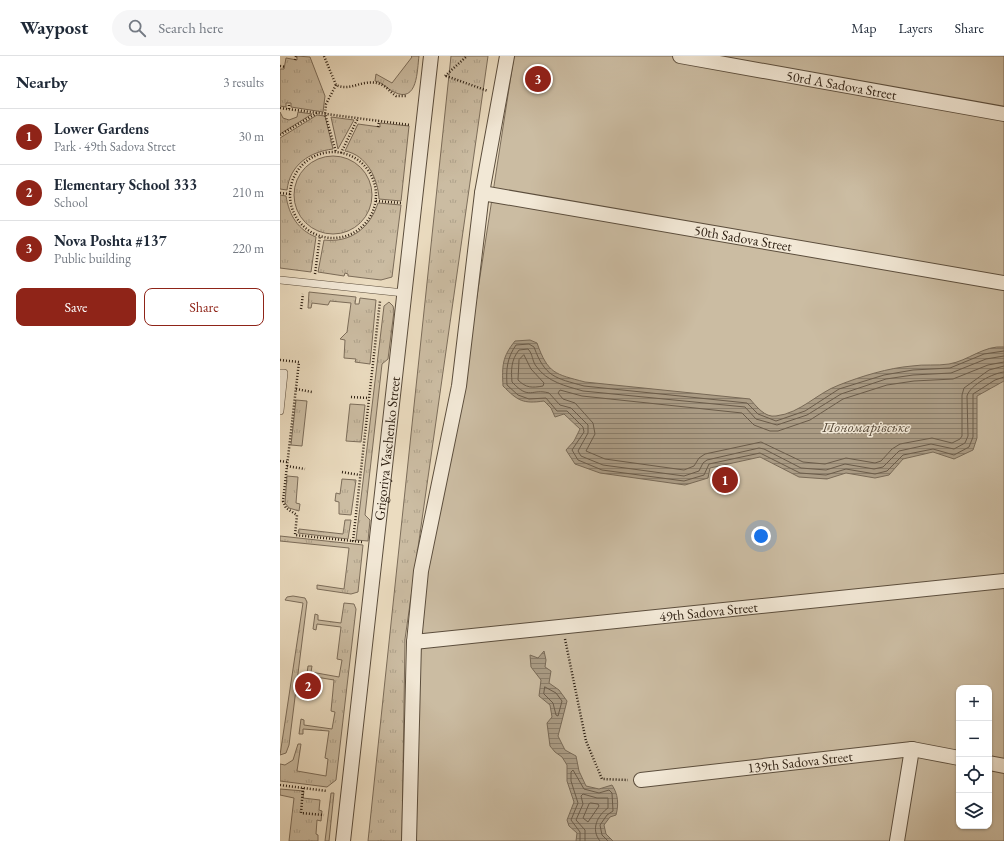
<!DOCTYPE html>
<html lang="en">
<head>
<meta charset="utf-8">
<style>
	:root { --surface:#fff; --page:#f6f6f7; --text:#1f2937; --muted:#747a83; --line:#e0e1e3; --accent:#8f2418 }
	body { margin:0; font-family:"EB Garamond",serif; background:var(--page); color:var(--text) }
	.controls { position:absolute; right:12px; bottom:12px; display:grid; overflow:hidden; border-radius:8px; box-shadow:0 1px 3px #0004 }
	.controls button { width:36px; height:36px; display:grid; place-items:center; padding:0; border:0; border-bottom:1px solid var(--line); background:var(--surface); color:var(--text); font:20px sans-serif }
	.you { position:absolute; left:481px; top:480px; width:14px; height:14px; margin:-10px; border:3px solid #fff; border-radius:50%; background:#1a73e8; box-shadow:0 0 0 6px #1a73e833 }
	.badge { display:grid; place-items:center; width:26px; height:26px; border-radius:50%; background:var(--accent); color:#fff; font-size:13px; font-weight:700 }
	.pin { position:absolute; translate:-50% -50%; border:2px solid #fff; box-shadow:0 1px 4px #0006 }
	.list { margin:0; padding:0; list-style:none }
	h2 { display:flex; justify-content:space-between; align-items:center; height:52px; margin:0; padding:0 16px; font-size:17px }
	h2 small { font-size:13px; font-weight:400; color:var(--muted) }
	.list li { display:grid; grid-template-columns:26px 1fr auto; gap:12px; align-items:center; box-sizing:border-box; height:56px; padding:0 16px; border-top:1px solid var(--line) }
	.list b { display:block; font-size:15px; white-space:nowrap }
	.list p { margin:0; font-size:13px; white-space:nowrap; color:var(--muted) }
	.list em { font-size:13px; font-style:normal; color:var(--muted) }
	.actions { display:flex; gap:8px; padding:12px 16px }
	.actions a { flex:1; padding:9px 0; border:1px solid var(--accent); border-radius:8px; text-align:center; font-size:14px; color:var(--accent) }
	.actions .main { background:var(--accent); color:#fff }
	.icon { flex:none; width:22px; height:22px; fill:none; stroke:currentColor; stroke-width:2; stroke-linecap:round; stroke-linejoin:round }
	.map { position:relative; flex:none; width:724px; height:785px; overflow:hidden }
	header { display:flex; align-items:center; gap:24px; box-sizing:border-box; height:56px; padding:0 20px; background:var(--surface); border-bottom:1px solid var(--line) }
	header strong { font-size:19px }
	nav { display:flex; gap:22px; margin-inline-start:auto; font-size:14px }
	.search { width:280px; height:36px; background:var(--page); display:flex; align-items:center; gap:10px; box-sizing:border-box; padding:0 14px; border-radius:22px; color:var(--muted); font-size:15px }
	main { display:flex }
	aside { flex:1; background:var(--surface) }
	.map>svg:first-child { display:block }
	.grass { fill:url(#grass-tufts); stroke:#7c6d5a }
	.garden { fill:#cbbca2; stroke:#7c6d5a; fill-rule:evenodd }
	.water { fill:url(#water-rules); stroke:#786956 }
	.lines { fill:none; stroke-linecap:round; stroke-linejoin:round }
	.shore { stroke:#6b5c4a; stroke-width:1 }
	.lane-casing { stroke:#5c4e3d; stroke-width:8 }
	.street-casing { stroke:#5c4e3d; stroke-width:16 }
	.path { stroke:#2c1e11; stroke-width:2.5; stroke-dasharray:1 2; stroke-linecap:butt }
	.lane { stroke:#f2e8d6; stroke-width:7 }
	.street { stroke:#f2e8d6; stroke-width:14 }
	.labels { text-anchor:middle; stroke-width:3; stroke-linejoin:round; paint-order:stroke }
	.street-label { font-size:14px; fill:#2c1e11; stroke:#f2e8d6 }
	.water-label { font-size:15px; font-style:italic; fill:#584a39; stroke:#f2e8d6 }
</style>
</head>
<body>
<header>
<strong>Waypost</strong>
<div class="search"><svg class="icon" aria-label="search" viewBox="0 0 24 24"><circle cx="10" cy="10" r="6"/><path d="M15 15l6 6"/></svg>Search here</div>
<nav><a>Map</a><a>Layers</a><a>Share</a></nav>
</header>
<main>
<aside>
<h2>Nearby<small>3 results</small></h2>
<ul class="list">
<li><span class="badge">1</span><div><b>Lower Gardens</b><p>Park · 49th Sadova Street</p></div><em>30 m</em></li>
<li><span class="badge">2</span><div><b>Elementary School 333</b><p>School</p></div><em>210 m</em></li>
<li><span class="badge">3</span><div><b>Nova Poshta #137</b><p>Public building</p></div><em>220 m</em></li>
</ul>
<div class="actions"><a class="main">Save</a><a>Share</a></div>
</aside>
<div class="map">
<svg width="724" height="785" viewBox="0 0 724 785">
	<defs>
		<pattern id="grass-tufts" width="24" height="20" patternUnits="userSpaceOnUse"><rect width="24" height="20" fill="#cbbca2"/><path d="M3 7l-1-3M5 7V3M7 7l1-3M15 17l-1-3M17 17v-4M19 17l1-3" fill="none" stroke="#aea18a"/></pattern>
		<pattern id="water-rules" width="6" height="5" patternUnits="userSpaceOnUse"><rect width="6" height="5" fill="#aa9b84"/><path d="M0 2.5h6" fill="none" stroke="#8b7e6b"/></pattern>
	</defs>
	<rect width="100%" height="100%" fill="#ebdcc0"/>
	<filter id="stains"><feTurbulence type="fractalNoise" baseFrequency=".005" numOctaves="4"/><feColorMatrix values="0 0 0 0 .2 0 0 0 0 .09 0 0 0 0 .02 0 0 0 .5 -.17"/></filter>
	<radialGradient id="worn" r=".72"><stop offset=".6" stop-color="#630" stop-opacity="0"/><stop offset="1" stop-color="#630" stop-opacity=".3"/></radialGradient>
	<g class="grass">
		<path d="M17,0L30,1L45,40L43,56L11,51V47H6V51L0,50V13H4L6,2L17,4Z"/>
		<path d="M131,0H139C137,14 138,48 114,36C107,33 104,27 95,25L96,18L112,27L132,1Z"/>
		<path d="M171,0H208L125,583L122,785H88Z"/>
		<path d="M0,56L3,62L9,64L17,61L18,56L32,58L0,78Z"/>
		<path d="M37,59L45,60L53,93C29,96 10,109 7,134L0,133V82Z"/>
		<path d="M51,61L74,64L58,93Z"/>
		<path d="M100,67L129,70L121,145L99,143C98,123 87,99 65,95L78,68L100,71Z"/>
		<circle cx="53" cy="139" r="39"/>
		<path d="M0,139L6,140C9,159 18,174 36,181L31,216L0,212Z"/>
		<path d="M98,147L121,149L112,221L101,224L68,220V218L65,217L64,220L38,216L44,184C71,187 90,172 98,147Z"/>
		<path d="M29,236L76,241L75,248H79L80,242L96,244L90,308L75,306L76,303L64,302L65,284L60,283L67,276L71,247L50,245L48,249L32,247L31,252H28Z"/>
		<path d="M109,246L113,250L114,255L108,303L102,308L85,459L90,464L88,485L76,484L104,250Z"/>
		<path d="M16,344L27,345L22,390L11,389Z"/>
		<path d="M70,348L85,349L81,386L66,385Z"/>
		<path d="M7,420L18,421L16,447L20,448L19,455L9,452L5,447Z"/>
		<path d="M62,423L76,424L71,459L59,458V446L55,445L56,437L60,438Z"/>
		<path d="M65,464H71L68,483L18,477L19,473L63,478Z"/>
		<path d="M0,480L83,489L78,536L71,538L37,533V529L64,533L69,492L0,485Z"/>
		<path d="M13,540L25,542L27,546L9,689L6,697L0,699L23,547L5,544L7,541Z"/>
		<path d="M64,547L74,548L76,553L56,724L47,731L0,725V708L5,709L13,704L18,688H21L17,715L46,720L48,703L45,702L49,675L23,673V678H19L21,663L24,664V669L52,673L55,656L51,655L54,624L30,620V625H26L28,610H32L31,616L59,621L62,604L57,603L61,571L37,568L36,574L33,573L35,558L38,559V564L61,567Z"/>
		<path d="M0,733L24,735L23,742L40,744L39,754L42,755L41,765L37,764L36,778L38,779V785H9L14,742L0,739Z"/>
		<path d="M51,737H54L49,785H45Z"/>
	</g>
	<path class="garden" d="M234,0H724V785H134L139,581L147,517L183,331ZM679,632H709V770H679Z"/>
	<g class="water">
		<path d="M250,284L257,287C268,318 275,318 305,326L470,343C476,350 485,362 496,360C521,357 537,337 559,329C582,320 608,312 632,310C644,308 657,310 669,308C688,305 704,289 724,291V325L697,340V382L693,394L674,403L653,396L623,403L609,419L595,422L566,417L547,423L519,421L480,401L430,412L428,422L405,429L320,417L295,408L286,394L294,385L300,373L284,358L275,361L271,352L264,345C243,348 238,345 223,330C222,310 222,301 235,285Z"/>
		<path d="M264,595L266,604L265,611L271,615L269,627L279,634L287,645L278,680L285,694L296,700L299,715L306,730L319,733L332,729C338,738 339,748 336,759L330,761L324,769L326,778L333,785H296L297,777L289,770L287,764L294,746L287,725V709L282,701L275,696L270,690L267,667L272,661L270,649L259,640L261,624L251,611L250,599L258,602Z"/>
	</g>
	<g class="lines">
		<g class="shore">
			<path d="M724,295L704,298L670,312L633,314L604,319L559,333L525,355L496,365L478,358L467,347L304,330C275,322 265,321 254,291L249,288L236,289C227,302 226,313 227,329L238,339L249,343L266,342L277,355H287L303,371L304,376L292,394L298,404L322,414L404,425L424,419L429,408L480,397L520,417L546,419L566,413L595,418L607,415L623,399L653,393L674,399L689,391L693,381V338L715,324L724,321"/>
			<path d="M244,299L251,313L264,327L263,330C252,332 246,332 238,324L239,304Z"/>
			<path d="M724,300L706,303L671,317L633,319L606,323L561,338L527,359L497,369L476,363L465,351L303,335C286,330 267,326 256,310C252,305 253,298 248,293L239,294C231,304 231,314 232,326C250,345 251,332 269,337L280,349L291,352L308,369V377L298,395L301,400L323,409L404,420L419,415L423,407L427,404L479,392L484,393L521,412L546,414L565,408L594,413L603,411L619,395L651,388L674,393L685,387L688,380L687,340C690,329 713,317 724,316"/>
			<path d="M724,306L708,309L673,323L634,325L607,329L563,343L530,364L498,375H490L474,369L462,357L302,340L280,334L278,337L283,343L295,347L313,367L315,378L306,395L325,403L404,414L414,410L419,402L425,398L481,386L523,406L545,408L566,402L595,407L601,405L612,393L620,388L652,382L672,387L680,383L682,380V339L684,332L709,314L724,310"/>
			<path d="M265,631L276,637L282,645L278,660L276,659L273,647L264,638Z"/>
			<path d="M311,747L318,748L319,750L308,766L303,762L309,748Z"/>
			<path d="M300,785V776L291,764L298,747L291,725V716L293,714L304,733L319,737L329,734L332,737L333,755L327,759L320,769L322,779L328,785"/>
			<path d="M305,785V774L296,764L303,748L301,740L303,738L317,742H328V752C318,759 310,773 320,785"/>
		</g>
		<g class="lane-casing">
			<g id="lane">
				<path d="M0,224L124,237"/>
				<path d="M0,317H4L0,355"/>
			</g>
		</g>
		<g class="street-casing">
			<g id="street">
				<path id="s1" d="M400,0L724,58"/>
				<path id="s2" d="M202,137L724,227"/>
				<path id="s3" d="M134,586L724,525"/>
				<path d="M709,707L724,710"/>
				<path id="s4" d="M361,724L632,693L679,702"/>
				<path id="s5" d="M63,785L151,0"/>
				<path d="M129,785L134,586L141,515L179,330L202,137L227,0"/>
				<path d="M617,785L632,693"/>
			</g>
		</g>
		<g class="path">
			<path d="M44,0L56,29C71,36 83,22 100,28C106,30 110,36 116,40H127"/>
			<path d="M15,4L16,0"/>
			<path d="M0,10L5,11"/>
			<path d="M165,20L187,0"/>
			<path d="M166,20L208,35"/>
			<path d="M56,29L46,48L45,58L56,96"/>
			<path d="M0,52L130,69"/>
			<path d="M9,53V47"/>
			<path d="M98,71L99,65"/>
			<path d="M0,79L37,57"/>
			<circle cx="53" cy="139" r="43"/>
			<path d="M61,97L78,62"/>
			<path d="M0,137L10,138"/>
			<path d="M96,145L122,147"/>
			<path d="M35,218L40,180"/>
			<path d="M21,253L23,238"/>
			<path d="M0,304L19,306L3,445L6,452L17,459L15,479L73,485"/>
			<path d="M16,333L32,336"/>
			<path d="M71,341L89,342"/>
			<path d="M0,405L7,406"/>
			<path d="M7,410L25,413"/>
			<path d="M62,416L80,419"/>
			<path d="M82,486L73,485L100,245"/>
			<path d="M285,583L306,685L322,723L348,724"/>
			<path d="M0,729L47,735"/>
			<path d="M23,732L21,757L44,759"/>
		</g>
		<use href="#lane" class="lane"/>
		<use href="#street" class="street"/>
	</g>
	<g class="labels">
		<g class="street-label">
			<text dy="5" stroke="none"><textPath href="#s1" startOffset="164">50rd A Sadova Street</textPath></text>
			<text dy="5" stroke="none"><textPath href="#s2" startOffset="265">50th Sadova Street</textPath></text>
			<text dy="5" stroke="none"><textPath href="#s5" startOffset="395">Grigoriya Vaschenko Street</textPath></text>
			<text dy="5" stroke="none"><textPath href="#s3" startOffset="296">49th Sadova Street</textPath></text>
			<text dy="5" stroke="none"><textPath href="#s4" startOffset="160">139th Sadova Street</textPath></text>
		</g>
		<g class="water-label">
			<text x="586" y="376">Пономарівське</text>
		</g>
	</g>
	<rect width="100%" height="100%" filter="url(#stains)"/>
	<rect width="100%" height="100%" fill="url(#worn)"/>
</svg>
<div class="controls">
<button>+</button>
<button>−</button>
<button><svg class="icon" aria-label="locate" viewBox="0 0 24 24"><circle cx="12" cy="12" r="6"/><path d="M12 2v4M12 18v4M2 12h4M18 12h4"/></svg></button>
<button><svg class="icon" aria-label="layers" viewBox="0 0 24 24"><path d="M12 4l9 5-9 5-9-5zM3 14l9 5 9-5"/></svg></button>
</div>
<div class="you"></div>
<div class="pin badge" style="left:445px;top:424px">1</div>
<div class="pin badge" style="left:28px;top:630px">2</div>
<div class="pin badge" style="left:258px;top:23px">3</div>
</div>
</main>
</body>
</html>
